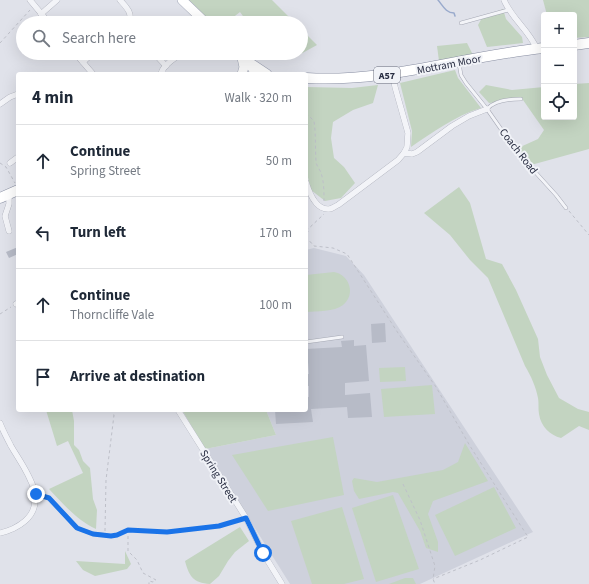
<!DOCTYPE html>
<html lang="en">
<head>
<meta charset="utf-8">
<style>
	:root { --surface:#fff; --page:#f6f6f7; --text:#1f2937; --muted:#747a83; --line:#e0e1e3 }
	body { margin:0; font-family:"Source Sans 3",sans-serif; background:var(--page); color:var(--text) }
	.controls { position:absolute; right:12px; top:12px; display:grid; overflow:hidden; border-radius:4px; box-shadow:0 4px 16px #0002 }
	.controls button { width:36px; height:36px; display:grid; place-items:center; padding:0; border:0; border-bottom:1px solid var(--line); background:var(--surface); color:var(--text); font:20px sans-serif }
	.stop { position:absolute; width:12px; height:12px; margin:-9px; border:3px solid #1a73e8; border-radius:50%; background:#fff }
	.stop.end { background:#1a73e8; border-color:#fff; box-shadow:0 1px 4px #0008 }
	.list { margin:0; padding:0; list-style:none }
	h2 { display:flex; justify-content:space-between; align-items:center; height:52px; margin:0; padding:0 16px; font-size:17px }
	h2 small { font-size:13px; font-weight:400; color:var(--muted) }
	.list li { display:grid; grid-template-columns:26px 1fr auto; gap:12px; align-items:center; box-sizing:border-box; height:72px; padding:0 16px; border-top:1px solid var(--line) }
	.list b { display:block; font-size:15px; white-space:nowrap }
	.list p { margin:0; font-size:13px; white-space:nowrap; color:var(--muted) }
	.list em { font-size:13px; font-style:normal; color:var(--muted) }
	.icon { flex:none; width:22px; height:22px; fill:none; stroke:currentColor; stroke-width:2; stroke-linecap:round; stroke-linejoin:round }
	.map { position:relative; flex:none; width:589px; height:584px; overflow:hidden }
	.search { position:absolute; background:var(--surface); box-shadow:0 4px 16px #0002; left:16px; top:16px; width:292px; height:44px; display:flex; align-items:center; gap:10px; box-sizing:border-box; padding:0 14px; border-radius:22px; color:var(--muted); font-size:15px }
	.panel { position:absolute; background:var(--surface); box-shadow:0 4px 16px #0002; left:16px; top:72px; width:292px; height:340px; border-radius:4px }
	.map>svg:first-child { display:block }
	.built { fill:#ced1dc }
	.green { fill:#c3d4c1 }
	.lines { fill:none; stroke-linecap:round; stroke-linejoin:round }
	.stream { stroke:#9ac; stroke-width:1.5 }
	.building { fill:#b7bbc7 }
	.lane-casing { stroke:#a5a8b4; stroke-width:4 }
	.street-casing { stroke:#a5a8b4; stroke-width:6 }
	.primary-casing { stroke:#9fa5b6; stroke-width:10 }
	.highway-casing { stroke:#878da1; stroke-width:11 }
	.path { stroke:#bec0c9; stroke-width:1; stroke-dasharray:3 3; stroke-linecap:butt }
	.lane { stroke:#f3f4f8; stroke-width:3 }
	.street { stroke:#f3f4f8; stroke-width:5.5 }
	.primary { stroke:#fff; stroke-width:9 }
	.highway { stroke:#fff; stroke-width:10 }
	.route { stroke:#1a73e8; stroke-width:5 }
	.labels { text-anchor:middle; stroke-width:4; stroke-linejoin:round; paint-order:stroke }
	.shield { fill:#f0f2f7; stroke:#646878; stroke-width:1 }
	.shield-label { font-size:10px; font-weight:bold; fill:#282d42 }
	.street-label { font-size:11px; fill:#282d42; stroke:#f0f2f7 }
</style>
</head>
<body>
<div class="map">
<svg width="589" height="584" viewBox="0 0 589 584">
	<rect width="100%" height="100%" fill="#e0e2ea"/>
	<path class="built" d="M314,248L346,256L364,275L533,532L420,584H290L205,449L276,435L266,410H306V250Z"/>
	<g class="green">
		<path d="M189,0H272L295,23H248L240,12L226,23H212Z"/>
		<path d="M543,0H589V37L574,38V15H547Z"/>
		<path d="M503,9L506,19L522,37L523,43L487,47L478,25L482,18Z"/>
		<path d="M301,29L317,45L297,56L274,58L270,53H301Z"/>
		<path d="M467,43L473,55L439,61L437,46Z"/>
		<path d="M455,70L458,78L481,108C455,116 433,132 411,147L412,131L400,83Z"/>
		<path d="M589,83V149L531,165L518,148L538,139L544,130L523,100L489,103L479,92L486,85L512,90L544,87V117H574V84Z"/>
		<path d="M378,85L373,103L353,110L333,122L331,138L334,158L344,167L355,183L341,198L325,201L311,190L306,169V87L352,88Z"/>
		<path d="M459,187L470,203L486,259L502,264L516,290L538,339L540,357L547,375L559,398L578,409L589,412V430L579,426L561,438C550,435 541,427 539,414C538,409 539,404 538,398C536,387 531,376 525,366L488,278L470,260L450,235L424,213Z"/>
		<path d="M334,272C350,275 356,295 343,305C334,312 317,311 306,312V275Z"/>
		<path d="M405,367L406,381L380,382L379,368Z"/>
		<path d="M432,385L435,414L384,417L381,389Z"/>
		<path d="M46,410H72L74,421V445L79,450L83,461L90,468L93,499L97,510L96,529C77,520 64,505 49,489L83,473L68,441L57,446Z"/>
		<path d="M182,410H266L276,435L205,449Z"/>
		<path d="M333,437L344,495L268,511L232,455Z"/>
		<path d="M465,443L488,481L433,501L428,514L438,542V552L426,548L420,531L398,493L393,492L359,499L354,491L352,481L354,478L377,482L443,470L458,462Z"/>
		<path d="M494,487L516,528L455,556L435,515Z"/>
		<path d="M393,495L419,569L376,582L352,508Z"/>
		<path d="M342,507L364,579L344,584H312L291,521Z"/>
		<path d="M240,527L249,541L235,552L228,561L219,576L210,584C193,583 189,576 185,561Z"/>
		<path d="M125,551L131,564L127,569L95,576L83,570L76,561L125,564Z"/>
		<path d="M405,578H413L416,584H389Z"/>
	</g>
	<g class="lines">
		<path class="stream" d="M438,0C443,6 446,13 454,13L455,16"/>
	</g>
	<g class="building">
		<path d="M18,247V254L9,258L6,252Z"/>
		<path d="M385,323L386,342L372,343L371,324Z"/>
		<path d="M354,340V346L366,345L369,381L345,383V395L370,393L372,417L348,418L347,407L311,409L313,422L276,424L275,410H306V397H309V386H306V374H309L308,362H306V349L342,347L341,341Z"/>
	</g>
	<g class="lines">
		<g class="lane-casing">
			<g id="lane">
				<path d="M461,23L508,10"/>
				<path d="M459,63L461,75L466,83L487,109L517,152L556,195L566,208"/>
				<path d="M487,109C495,100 510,99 521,99"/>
				<path d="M306,342L342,337"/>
				<path d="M35,494L49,498L77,528L93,534L104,535"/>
			</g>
		</g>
		<g class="street-casing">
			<g id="street">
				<path d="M30,0L49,23"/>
				<path d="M120,0C126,7 134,14 128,23"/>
				<path d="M504,0C512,19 528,29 537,49"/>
				<path d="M41,14L57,0"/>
				<path d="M75,53L93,74"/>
				<path d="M155,54L166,66"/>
				<path d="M83,62L93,53"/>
				<path d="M161,74C163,65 174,59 182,53"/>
				<path d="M0,104L10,97L18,94"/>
				<path d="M404,153L412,154L417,152L452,126L469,116L487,109"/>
				<path d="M10,163L18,157"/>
				<path d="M306,182C309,192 316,210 329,209C332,209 335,206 338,205L398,160L404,153L407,147L408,133L395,87L393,74"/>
				<path d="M9,194V204L5,216L9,231"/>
				<path d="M16,304L18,303"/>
				<path d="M178,410L246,518L263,553L282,584"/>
				<path d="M0,423C3,431 7,438 11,446C23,467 50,499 25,521C18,527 9,531 0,533"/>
			</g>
		</g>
		<g class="primary-casing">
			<g id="primary">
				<path d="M182,0L206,23"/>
				<path d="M238,53L251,66L256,74"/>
				<path d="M252,64L267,74"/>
				<path d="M242,74L244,67L242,58"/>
			</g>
		</g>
		<g class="highway-casing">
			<g id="highway">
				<path d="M574,45L589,43"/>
				<path d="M306,78C388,83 463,56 544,48"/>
				<path d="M0,198L18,190"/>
			</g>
		</g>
		<g class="path">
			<path d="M0,43L30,10"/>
			<path d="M306,113L314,121C316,134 315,148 316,161C316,166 320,169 321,173C324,181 324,193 324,201"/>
			<path d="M0,163L6,167L15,183"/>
			<path d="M569,211L589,235"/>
			<path d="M306,231L324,214"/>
			<path d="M308,231L306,237L314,246L333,248L347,254L398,333L436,387L470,446L528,537L480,560L433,579"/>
			<path d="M0,314L11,307"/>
			<path d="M403,484L420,520L435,566L433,579L435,584"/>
			<path d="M128,530V551L137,560L143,573L156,580L153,582L149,581V584"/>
			<path d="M105,531L106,480L114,415L111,410"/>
			<path d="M109,536L117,535L128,530L167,532L219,526L239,519"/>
		</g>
		<use href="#lane" class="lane"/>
		<use href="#street" class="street"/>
		<use href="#primary" class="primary"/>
		<use href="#highway" class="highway"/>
	</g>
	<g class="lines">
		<path class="route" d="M36,494L49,498L77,528L93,534L111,536L117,535L128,530L167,532L219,526L246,518L263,553"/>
	</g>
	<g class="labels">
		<rect class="shield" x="374" y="67" width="26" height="16" rx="3"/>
		<g class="shield-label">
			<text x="387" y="79">A57</text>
		</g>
		<g class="street-label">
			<text transform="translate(449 64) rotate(-11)" y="4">Mottram Moor</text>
			<text transform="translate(519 151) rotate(52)" y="4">Coach Road</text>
			<text transform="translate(219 476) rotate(58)" y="4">Spring Street</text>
		</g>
	</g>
</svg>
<div class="controls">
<button>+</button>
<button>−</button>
<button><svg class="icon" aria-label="locate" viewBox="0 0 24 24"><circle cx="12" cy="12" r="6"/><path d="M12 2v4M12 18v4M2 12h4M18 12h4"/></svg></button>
</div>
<div class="stop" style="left:263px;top:553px"></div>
<div class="stop end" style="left:36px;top:494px"></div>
<div class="search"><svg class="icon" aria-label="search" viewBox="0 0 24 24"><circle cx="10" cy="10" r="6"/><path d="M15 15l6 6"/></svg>Search here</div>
<section class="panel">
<h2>4 min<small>Walk · 320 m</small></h2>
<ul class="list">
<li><svg class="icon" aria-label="ahead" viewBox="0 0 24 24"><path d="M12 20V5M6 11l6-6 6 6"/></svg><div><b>Continue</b><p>Spring Street</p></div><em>50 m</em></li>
<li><svg class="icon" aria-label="left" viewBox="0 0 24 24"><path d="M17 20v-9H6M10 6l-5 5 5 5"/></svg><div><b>Turn left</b></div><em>170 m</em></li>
<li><svg class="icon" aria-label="ahead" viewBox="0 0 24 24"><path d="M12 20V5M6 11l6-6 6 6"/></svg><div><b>Continue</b><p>Thorncliffe Vale</p></div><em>100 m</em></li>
<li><svg class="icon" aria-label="arrive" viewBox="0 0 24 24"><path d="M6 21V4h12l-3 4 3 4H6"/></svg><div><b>Arrive at destination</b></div></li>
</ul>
</section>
</div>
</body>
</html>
